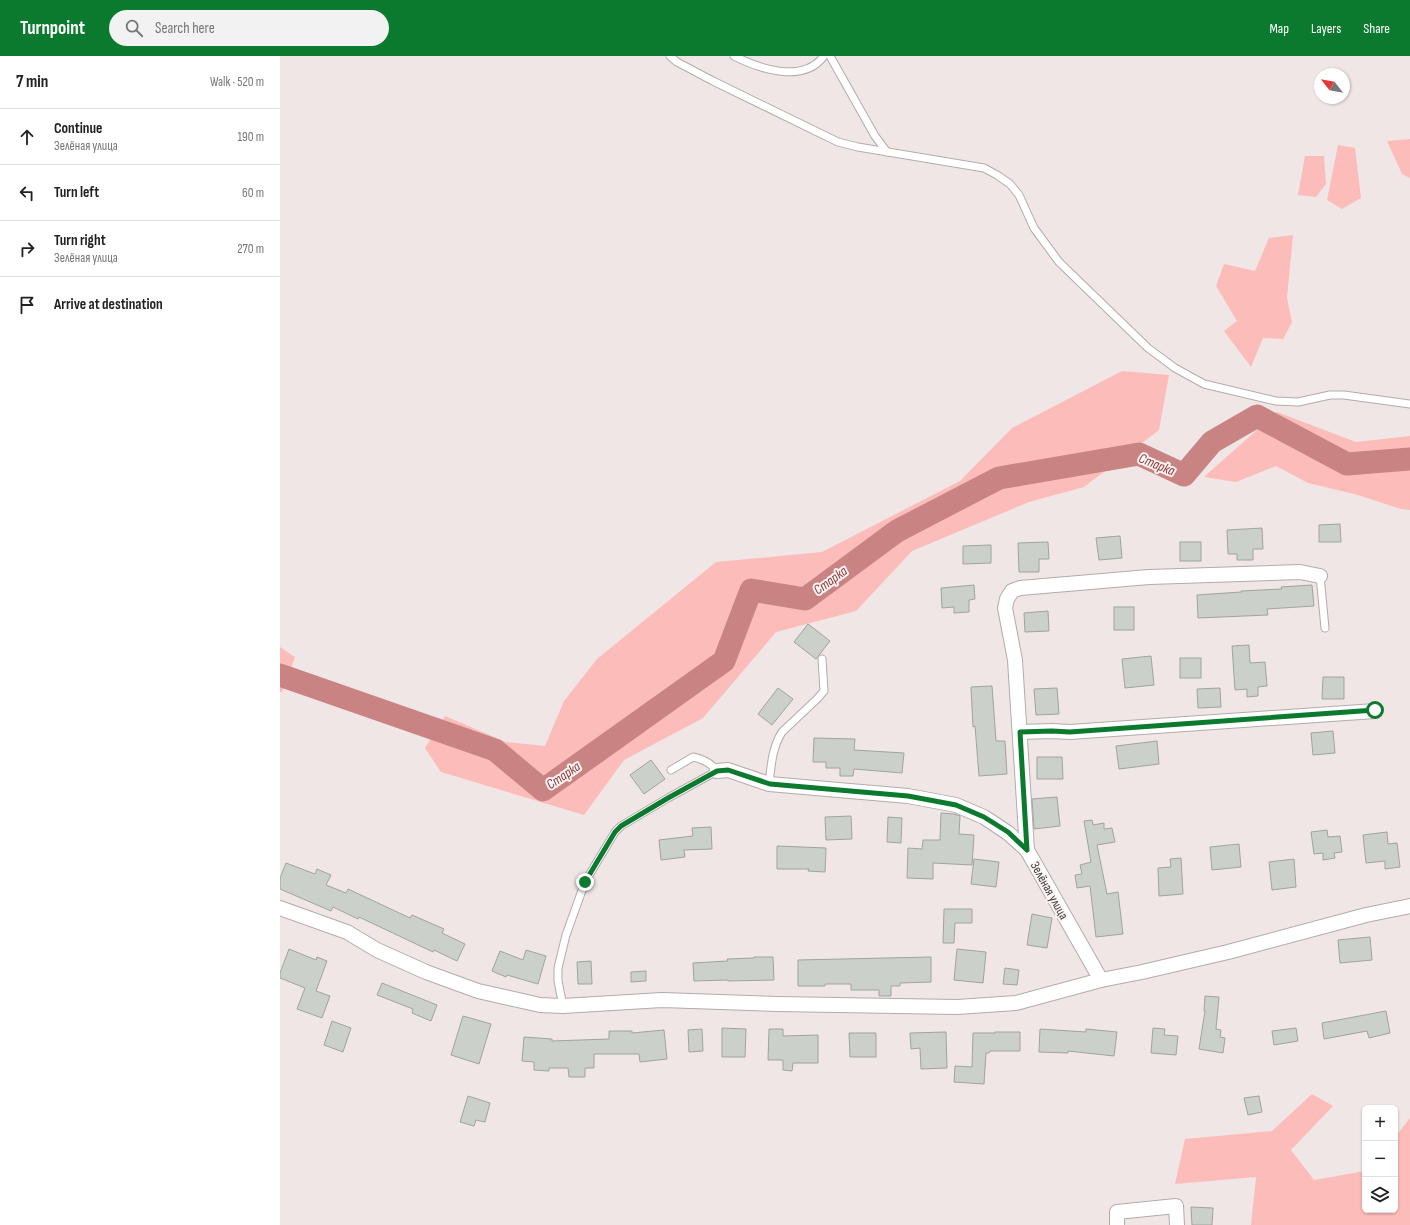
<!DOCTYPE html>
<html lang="en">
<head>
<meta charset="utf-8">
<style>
	:root { --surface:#fff; --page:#f2f2f2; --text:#222; --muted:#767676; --line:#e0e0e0; --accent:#0c7a2e }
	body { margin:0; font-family:"Sofia Sans Condensed",sans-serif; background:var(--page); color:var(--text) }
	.controls { position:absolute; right:12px; bottom:12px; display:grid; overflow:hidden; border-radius:6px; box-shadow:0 1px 3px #0004 }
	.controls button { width:36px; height:36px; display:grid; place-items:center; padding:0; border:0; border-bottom:1px solid var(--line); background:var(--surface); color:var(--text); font:20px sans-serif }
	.compass { position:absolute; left:1034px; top:12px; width:36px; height:36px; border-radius:50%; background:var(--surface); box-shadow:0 1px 3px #0004; rotate:301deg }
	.stop { position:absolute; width:12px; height:12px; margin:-9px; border:3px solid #0c7a2e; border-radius:50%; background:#fff }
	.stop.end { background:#0c7a2e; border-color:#fff; box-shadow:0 1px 4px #0008 }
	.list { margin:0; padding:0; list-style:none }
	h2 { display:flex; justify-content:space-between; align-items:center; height:52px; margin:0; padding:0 16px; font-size:17px }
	h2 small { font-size:13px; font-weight:400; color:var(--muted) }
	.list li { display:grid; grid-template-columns:26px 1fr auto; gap:12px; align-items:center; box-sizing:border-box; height:56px; padding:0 16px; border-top:1px solid var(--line) }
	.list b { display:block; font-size:15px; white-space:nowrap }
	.list p { margin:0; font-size:13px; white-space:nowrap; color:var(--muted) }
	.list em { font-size:13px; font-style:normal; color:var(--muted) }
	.icon { flex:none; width:22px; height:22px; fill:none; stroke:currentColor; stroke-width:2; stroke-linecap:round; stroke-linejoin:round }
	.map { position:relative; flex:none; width:1130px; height:1169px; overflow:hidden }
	header { display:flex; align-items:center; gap:24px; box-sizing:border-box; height:56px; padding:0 20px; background:var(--accent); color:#fff }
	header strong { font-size:19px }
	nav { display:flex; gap:22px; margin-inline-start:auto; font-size:14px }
	.search { width:280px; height:36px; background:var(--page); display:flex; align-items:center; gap:10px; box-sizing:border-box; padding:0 14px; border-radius:22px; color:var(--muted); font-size:15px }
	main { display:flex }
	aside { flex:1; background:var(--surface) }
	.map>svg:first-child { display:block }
	.green { fill:#fcbcba }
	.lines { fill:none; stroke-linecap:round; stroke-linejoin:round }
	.river { stroke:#c98382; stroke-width:23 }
	.building { fill:#cbd0cb; stroke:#9fa49f }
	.lane-casing { stroke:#b4abab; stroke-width:9 }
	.street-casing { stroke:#b4abab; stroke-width:16 }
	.lane { stroke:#fff; stroke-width:7 }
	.street { stroke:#fff; stroke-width:14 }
	.route { stroke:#0c7a2e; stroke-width:5 }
	.labels { text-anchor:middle; stroke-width:4; stroke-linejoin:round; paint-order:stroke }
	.street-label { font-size:13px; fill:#3f3b3b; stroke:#fcf3f3 }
	.water-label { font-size:14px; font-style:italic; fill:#8a3539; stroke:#fcf3f3 }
</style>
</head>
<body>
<header>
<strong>Turnpoint</strong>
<div class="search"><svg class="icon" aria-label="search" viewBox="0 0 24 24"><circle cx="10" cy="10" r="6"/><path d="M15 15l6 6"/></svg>Search here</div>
<nav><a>Map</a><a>Layers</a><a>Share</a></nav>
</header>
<main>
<aside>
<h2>7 min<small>Walk · 520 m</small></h2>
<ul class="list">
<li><svg class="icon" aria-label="ahead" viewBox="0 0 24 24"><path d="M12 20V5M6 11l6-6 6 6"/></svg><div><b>Continue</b><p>Зелёная улица</p></div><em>190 m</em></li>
<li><svg class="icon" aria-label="left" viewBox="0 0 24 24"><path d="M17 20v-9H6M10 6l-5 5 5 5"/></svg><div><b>Turn left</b></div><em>60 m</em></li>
<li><svg class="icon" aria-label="right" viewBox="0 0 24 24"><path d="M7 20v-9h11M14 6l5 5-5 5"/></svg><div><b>Turn right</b><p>Зелёная улица</p></div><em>270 m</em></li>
<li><svg class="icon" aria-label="arrive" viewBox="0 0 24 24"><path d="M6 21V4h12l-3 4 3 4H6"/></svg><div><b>Arrive at destination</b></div></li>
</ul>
</aside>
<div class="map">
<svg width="1130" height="1169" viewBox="0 0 1130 1169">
	<rect width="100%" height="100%" fill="#efe6e5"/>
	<g class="green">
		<path d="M1130,83V122L1122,118L1107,85Z"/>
		<path d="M1058,89L1075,92L1081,142L1062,153L1047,144Z"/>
		<path d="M1025,100H1044L1046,128L1036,141L1018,139Z"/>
		<path d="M1013,179L1007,242L1012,266L1003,283L983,282L971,311L944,275L957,265L936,230L944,208L975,215L989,182Z"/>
		<path d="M842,315L889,319L879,374L804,431L749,446L632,495L576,555L496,576L423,662L344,704L304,759L161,716L145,692L165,660L226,686L265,690L284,645L317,603L436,506L542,496L680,425L732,372Z"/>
		<path d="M997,356L1076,386L1130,380V454L1121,453L1078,439L1028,427L996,410L956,426L924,421Z"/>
		<path d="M0,591L15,601L2,636H0Z"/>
		<path d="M1032,1038L1053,1050L1011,1094L1034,1124L1085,1115V1154H1115V1081L1130,1062V1169H971L976,1121L895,1128L905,1083L992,1075Z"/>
	</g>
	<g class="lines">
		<path class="river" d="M0,619L215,694L263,734L444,605L471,534L525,543L617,475L719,422L859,398L904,419L932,386L977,360L1067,408L1130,403"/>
	</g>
	<g class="building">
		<path d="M1060,468L1061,486H1039V469Z"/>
		<path d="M982,472L983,493H973V504H957V498H948L947,474Z"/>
		<path d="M840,480L842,502L819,504L816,482Z"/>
		<path d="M768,486L769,503H759V516H739L738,487Z"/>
		<rect x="900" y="486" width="21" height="19"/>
		<path d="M711,489V507L683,508V490Z"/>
		<path d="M694,529L695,543L689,544V556L674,557V551L662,552L661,532Z"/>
		<path d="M1032,529L1034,550L987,553L988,559L918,562L917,539L961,536V535L1002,533L1001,531Z"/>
		<rect x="834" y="551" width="20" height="23"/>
		<path d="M768,555L769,575L745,576L744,557Z"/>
		<path d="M528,568L550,585L536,603L514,586Z"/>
		<path d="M969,589L970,607L985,606L987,630L978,631V640L967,641V633L955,634L952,590Z"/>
		<path d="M871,600L874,629L845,632L842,603Z"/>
		<rect x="900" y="602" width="21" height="20"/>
		<path d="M1043,621H1064V643H1042Z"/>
		<path d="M712,630L716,685H725L727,718L699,720L695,670L693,671L691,631Z"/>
		<path d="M498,632L513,643L492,669L478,658Z"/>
		<path d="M777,632L779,658L756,659L754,633Z"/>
		<path d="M940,632L941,651L918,652L917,633Z"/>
		<path d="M1053,675L1055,697L1033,699L1031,677Z"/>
		<path d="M534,682L575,683L574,694L624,697L622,717L574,713L573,720H560V712H546V706H533Z"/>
		<path d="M877,685L879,708L839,713L836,690Z"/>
		<path d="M757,701H782L783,723H757Z"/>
		<path d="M371,704L385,723L364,738L350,719Z"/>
		<path d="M777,741L780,770L754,773L752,743Z"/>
		<path d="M661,757L674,758L680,760L679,778L694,779L692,809L653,807V823L627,822L628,792L642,793L643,784H660Z"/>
		<path d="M571,760L572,783L546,784L545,761Z"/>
		<path d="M608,761L622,762L621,787L607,786Z"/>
		<path d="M812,764L813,769L824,767V773L832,772L835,786L817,789L827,838L838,836L843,878L816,881L810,830L797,832L795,819L802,818L800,809L811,806L804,765Z"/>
		<path d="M431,771L432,793L404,794L405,801L381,804L379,784L413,780L412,772Z"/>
		<path d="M1047,774L1048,781L1060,780L1062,796L1054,797L1055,802L1043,804V797L1034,798L1031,776Z"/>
		<path d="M1107,776L1108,788L1117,787L1120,811L1105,813V805L1086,807L1083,779Z"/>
		<path d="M959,788L961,811L932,814L930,791Z"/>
		<path d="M497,790L546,792L545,816L528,815L529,813H497Z"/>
		<path d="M901,802L903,838L879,840L878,812L891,811L890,803Z"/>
		<path d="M694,803L719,806L716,831L691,828Z"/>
		<path d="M1014,803L1016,831L992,834L989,806Z"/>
		<path d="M6,807L35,818L37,813L51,819L46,829L66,837L68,833L130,862L132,859L164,873L162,877L185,888L177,905L154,894L153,896L79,861L78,863L53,851L51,855L0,833V822Z"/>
		<path d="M664,853H692V867H675L674,887H663Z"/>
		<path d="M752,858L772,862L767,892L747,889Z"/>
		<path d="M1090,881L1092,904L1060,907L1058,884Z"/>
		<path d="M9,893L36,904L37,901L47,905L36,935L50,940L42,962L17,953L25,932L0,922V917Z"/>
		<path d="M677,893L706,896L703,927L674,924Z"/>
		<path d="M246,894L266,900L258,928L227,919L226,921L212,915L220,895L243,904Z"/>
		<path d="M474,901H493L494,924L448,925V924L414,925L413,907L448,905L447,903L474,902Z"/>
		<path d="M651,901V926L620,927V930H611V940H599V934H571V928H545V930H518V904Z"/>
		<path d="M311,905L312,928H298L297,906Z"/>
		<path d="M725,912L739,914L737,929L723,928Z"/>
		<path d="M366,915V925L351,926V916Z"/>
		<path d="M102,927L157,949L151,965L132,957L133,953L97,939Z"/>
		<path d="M925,940L939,941L936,973L941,974L940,981L945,982L943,997L919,993L925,955H924Z"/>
		<path d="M1106,955L1110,977L1089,982L1087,975L1044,983L1042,967Z"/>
		<path d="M183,960L211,968L199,1008L171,999Z"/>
		<path d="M52,965L71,972L63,996L44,989Z"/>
		<path d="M442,972L466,973L465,1001H442Z"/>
		<path d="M873,972L885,973L884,979L898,980L896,999L871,997Z"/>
		<path d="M1016,972L1018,985L994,989L992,975Z"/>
		<path d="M422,973L423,995L409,996L408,974Z"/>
		<path d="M489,973H503V980L538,979V1007H513L512,1015L503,1014V1004H488Z"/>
		<path d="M760,973L806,976V973L837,976L834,1000L788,995V997L759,996Z"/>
		<path d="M384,974L387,1003L360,1006L359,998H314V1012H305V1021H289L288,1012H269V1015L254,1014V1006L242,1005L244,981L272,983V985L329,983V975H352V977Z"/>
		<path d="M666,976L667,1012L641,1013L640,992L631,993L630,977Z"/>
		<path d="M715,976H740V995H710L709,997H706L704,1028L674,1026L675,1010L692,1011L693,977H715Z"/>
		<path d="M569,977H596V1001H570Z"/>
		<path d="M188,1040L210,1047L205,1066L196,1064L194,1070L180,1066Z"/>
		<path d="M979,1040L982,1056L968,1059L964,1042Z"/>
		<path d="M911,1151L933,1152L932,1169H912Z"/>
	</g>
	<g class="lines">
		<g class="lane-casing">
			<g id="lane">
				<path d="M390,0L397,6L433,25L558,86L578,91L704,112L717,119L730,128L739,139L754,172L779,206L868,292L895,312L924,328L996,345L1018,346L1050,339H1064L1130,348"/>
				<path d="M454,0C480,13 523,28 544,0"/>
				<path d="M550,0L595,80L607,96"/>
				<path d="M1040,520L1045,572"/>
				<path d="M489,728C491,710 492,692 502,676L537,643L544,635L542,603"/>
				<path d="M283,950L278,925V912L286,879L305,826L335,776L341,770L388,742L437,715C431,707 423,703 413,701L391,714"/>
			</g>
		</g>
		<g class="street-casing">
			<g id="street">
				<path d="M740,676L772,675L790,676L1095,655"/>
				<path d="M437,715L448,714L489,728L628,740L676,749L704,761L728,777L747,794L821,924"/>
				<path d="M747,794L735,604L725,552L727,543L732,535L740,532L869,521L1020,516L1040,520"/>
				<path d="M0,852L67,876L97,894L146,916L198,935L260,949L283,950L382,944L497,948L677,951L736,947L821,924L862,916L948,896L1086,859L1130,850"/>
				<path d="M837,1169V1156L896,1150L897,1169"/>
			</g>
		</g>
		<use href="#lane" class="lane"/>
		<use href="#street" class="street"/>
	</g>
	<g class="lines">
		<path class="route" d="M305,826L335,776L341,770L388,742L437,715L448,714L490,728L628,740L676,749L704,761L728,776L747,794L740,676L772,675L790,676L1095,654"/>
	</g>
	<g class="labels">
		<g class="street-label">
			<text transform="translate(770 834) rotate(61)" y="5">Зелёная улица</text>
		</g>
		<g class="water-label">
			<text transform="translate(877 408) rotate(22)" y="5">Старка</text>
			<text transform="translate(550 524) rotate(-36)" y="5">Старка</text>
			<text transform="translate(283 719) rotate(-34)" y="5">Старка</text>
		</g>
	</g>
</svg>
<div class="controls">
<button>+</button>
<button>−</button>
<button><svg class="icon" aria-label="layers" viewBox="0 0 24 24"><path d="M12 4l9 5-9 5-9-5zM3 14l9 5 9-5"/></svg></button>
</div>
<svg class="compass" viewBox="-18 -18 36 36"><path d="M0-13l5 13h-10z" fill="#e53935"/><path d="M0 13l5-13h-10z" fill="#767676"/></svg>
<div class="stop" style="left:1095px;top:654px"></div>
<div class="stop end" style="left:305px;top:826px"></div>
</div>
</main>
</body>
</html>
